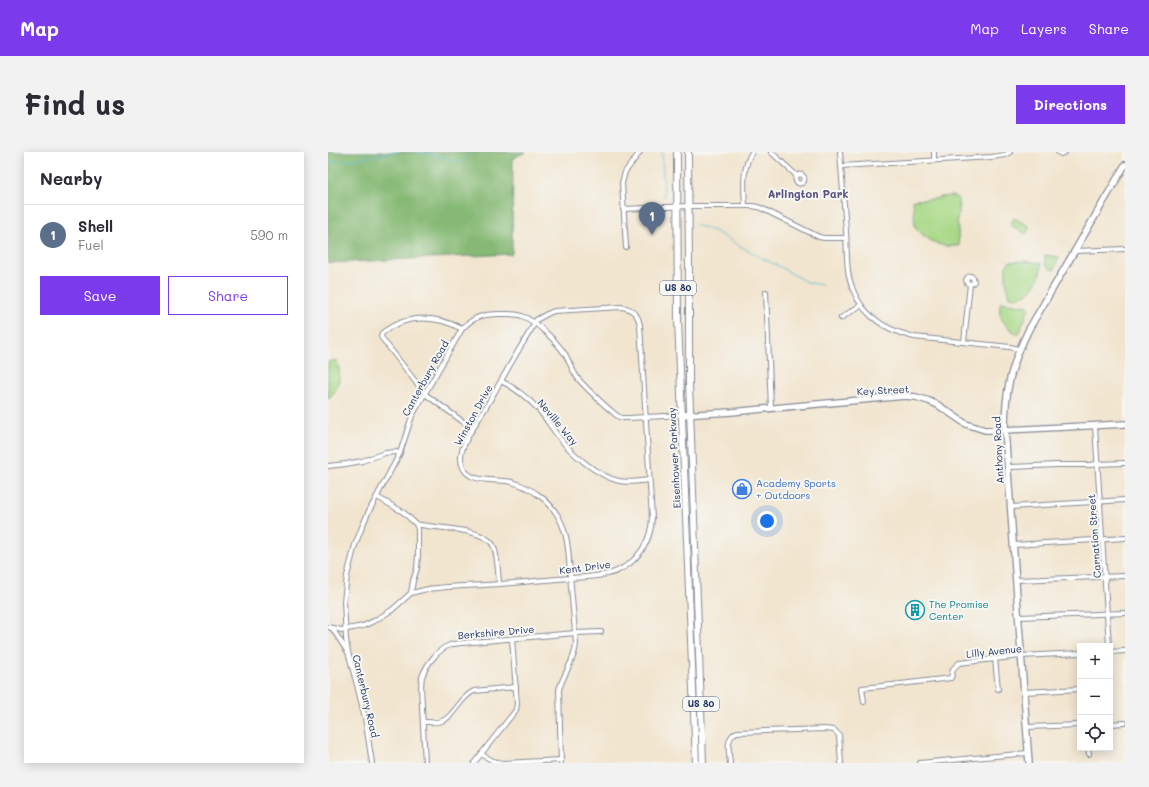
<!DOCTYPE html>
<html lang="en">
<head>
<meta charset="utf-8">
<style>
	:root { --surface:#fff; --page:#f2f2f3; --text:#2b2b33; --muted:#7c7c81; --line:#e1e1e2; --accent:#7c3aed }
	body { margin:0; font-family:Mali,sans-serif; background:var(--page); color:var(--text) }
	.controls { position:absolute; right:12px; bottom:12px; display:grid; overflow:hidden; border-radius:0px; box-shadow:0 2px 10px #0003 }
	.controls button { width:36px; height:36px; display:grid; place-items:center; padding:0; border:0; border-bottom:1px solid var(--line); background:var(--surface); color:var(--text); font:20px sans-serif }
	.you { position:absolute; left:439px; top:369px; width:14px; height:14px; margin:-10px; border:3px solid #fff; border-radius:50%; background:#1a73e8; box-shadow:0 0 0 6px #1a73e833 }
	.badge { display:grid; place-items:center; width:26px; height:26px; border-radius:50%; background:var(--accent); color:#fff; font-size:13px; font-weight:700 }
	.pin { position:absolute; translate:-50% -33px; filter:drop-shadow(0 1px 2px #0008) }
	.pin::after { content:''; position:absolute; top:21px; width:14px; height:12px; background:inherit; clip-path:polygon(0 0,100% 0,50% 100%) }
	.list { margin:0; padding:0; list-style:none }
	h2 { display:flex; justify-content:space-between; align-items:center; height:52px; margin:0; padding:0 16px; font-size:17px }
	h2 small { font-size:13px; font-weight:400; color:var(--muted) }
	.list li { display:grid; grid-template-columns:26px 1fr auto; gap:12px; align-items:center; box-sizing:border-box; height:60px; padding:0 16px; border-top:1px solid var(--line) }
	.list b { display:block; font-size:15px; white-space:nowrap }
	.list p { margin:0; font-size:13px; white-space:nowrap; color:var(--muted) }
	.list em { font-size:13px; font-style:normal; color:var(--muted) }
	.actions { display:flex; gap:8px; padding:12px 16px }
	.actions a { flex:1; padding:9px 0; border:1px solid var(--accent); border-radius:0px; text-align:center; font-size:14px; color:var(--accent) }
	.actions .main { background:var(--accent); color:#fff }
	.icon { flex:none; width:22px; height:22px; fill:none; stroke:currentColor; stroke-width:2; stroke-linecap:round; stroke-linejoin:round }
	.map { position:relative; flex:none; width:797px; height:611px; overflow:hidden; border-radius:0px }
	header { display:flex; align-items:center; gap:24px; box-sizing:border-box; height:56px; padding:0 20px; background:var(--accent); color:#fff }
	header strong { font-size:19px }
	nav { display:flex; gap:22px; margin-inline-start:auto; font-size:14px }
	.intro { display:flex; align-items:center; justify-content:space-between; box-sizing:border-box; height:96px; padding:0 24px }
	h1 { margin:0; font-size:28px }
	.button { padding:10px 18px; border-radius:0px; background:var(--accent); color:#fff; font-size:14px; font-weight:700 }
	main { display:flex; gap:24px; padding:0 24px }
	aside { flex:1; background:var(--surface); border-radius:0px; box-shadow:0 2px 10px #0003 }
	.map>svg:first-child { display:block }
	.green { fill:#a9d987; stroke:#628472 }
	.forest { fill:#86b974; stroke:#507469 }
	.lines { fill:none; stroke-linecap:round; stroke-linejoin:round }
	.stream { stroke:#52bccf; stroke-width:1 }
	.street-casing { stroke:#868a96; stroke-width:6 }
	.secondary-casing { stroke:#868a96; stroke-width:8 }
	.primary-casing { stroke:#868a96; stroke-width:8 }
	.street { stroke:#fff; stroke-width:4 }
	.secondary { stroke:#fff; stroke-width:5.5 }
	.primary { stroke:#fff; stroke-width:6 }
	.labels { text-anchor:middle; stroke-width:4; stroke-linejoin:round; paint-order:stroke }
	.shield { fill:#f6f6f2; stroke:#5d6b8a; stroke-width:1 }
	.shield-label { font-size:9px; font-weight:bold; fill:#1b2f5e }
	.street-label { font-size:10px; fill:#1b2f5e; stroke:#f6f6f2 }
	.shop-label { font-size:10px; fill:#366cbe; stroke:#f6f6f2; text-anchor:start }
	.culture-label { font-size:10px; fill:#0d838f; stroke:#f6f6f2; text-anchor:start }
	.neighbourhood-label { font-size:11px; font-weight:bold; fill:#595382; stroke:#f6f6f2 }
</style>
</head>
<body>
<header>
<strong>Map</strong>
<nav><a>Map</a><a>Layers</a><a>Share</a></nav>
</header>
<div class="intro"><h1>Find us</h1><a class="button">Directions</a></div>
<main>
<aside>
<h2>Nearby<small></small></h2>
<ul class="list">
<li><span class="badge" style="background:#5c6f8a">1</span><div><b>Shell</b><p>Fuel</p></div><em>590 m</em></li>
</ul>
<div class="actions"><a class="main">Save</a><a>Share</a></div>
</aside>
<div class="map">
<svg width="797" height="611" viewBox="0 0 797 611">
	<rect width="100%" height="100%" fill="#f6f6f2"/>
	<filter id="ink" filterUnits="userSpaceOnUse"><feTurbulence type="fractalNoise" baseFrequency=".025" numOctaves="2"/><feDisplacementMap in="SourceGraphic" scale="8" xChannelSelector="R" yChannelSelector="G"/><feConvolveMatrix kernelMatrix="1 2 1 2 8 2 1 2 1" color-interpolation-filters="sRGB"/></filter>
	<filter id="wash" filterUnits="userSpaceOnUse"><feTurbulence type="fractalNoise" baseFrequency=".012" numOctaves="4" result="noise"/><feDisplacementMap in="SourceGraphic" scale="16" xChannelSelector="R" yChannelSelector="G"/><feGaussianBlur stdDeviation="0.9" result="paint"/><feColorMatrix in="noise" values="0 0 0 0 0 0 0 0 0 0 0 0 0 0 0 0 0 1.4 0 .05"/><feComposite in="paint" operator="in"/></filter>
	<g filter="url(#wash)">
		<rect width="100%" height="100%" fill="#f2e5cf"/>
		<g class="green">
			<path d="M625,44L629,46L630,48L631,62L629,65L631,94H617L610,92L603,89L594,82L587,75L585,48L608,47L611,45Z"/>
			<path d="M686,66L702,75L698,82L682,73Z"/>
			<path d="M717,103L731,105L726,118L722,117L717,112Z"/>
			<path d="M695,109L713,111C714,129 702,147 682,145L678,128V114L681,110Z"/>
			<path d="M673,150L700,154L701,156L691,182C678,178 668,163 673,150Z"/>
			<path d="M8,208C14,222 12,237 0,247V210Z"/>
		</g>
		<path class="forest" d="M0,0H198L185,6L184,102L0,111Z"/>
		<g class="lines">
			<g class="stream">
				<path d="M88,0C104,1 118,8 134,10L143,0"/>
				<path d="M334,0L336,45"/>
				<path d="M0,11L23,8L70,0"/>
				<path d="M368,73L386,79L428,103L454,116L478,130L494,133"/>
			</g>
		</g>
	</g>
	<g filter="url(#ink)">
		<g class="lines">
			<g class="street-casing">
				<g id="street">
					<path d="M443,0L469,24"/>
					<path d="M512,0C514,26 516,53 518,79C519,94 518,110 521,125C529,160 553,177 586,185L682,195L691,197"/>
					<path d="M606,0V8"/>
					<path d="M730,0L733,2L737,0"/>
					<path d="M513,14L664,5L677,3L682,0"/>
					<circle cx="472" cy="27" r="4.5"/>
					<path d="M417,53C416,35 414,16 424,0"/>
					<path d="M295,57L361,54H424L430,55L437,58L491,85L496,86H518"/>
					<path d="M298,95L294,31L297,20L312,0"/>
					<path d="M747,99L797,97"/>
					<path d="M438,140L443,256"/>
					<path d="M513,166L533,153"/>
					<path d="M134,177C108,163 78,162 54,181L53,185L97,242L145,277"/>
					<path d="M636,190L642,132L645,131L646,129L645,126L643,124L640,125L638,128L639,131L642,132"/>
					<path d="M173,229C187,236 199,245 210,257C217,265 223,275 230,284C243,301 269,324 291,329C300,331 312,329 321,328"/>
					<path d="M767,274L781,494"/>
					<path d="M0,314L18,312L34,309L57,301L67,300L72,301"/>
					<path d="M680,315L730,313H762L769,312L797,311"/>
					<path d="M683,355L797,348"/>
					<path d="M88,372C107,377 158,375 166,395C170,406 170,420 171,432"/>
					<path d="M686,393L797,386"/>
					<path d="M688,428L797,424"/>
					<path d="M83,441C92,439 101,436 110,436C125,434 140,434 156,433C180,432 204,429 229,427C247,425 273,426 289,419C311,409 323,389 324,366L312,173C310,162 304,156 293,155L226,159L219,162L208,168C204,177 198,186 193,194C180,216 168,238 155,260C148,271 132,294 133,306C134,334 166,326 184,330C194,333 204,338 212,344C224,353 233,366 237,381C241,394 241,409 242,423C244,446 246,469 248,492C247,509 235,522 231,538L233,611"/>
					<path d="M691,465L797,461"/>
					<path d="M0,475L14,478L35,474L46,469L64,458L83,441L85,429L89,416L90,403V377L88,372L75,360L49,345"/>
					<path d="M4,476L19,499"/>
					<path d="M782,500L797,499"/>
					<path d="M667,507L670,537"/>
					<path d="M696,540L752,537"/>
					<path d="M536,550L534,536L564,533L623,526L625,517L631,511L693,504L752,501"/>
					<path d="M95,570C101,570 108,571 114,569C126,565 132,545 146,539L188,535"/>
					<path d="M782,572L797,571"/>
					<path d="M699,575L752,573"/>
					<path d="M760,596L761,602"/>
					<path d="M153,602L165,609L174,611"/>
					<path d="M44,611L37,566L29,533L20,500L18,487L16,449L19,424L27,393L34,375L40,361L72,301L84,264L134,177C145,165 155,162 172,162C179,162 187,161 194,164C208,169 228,189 237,202C242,211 245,221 252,229C263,241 275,252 288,263L293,266H301L354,263"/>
					<path d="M97,611C96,592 95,574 94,555C94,546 92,534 94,525C98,513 110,497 122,493C126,492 130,491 134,491L247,481L273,480"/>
					<path d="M146,611L188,558L189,552L184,487"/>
					<path d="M176,611L233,608"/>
					<path d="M402,611C401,601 397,585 409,580L497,577L506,578L511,583L513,611"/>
					<path d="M592,611L700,601"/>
				</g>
			</g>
			<g class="secondary-casing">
				<g id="secondary">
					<path d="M354,263L403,260L577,244L588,245L601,249L610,253L638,272L657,278H677L797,272"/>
					<path d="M701,611L677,278C677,237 683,213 701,177L797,13"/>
				</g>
			</g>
			<g class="primary-casing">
				<g id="primary">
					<path d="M349,0L350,168L368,611"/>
					<path d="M360,0L361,111V231L375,611"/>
				</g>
			</g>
			<use href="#street" class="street"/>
			<use href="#secondary" class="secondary"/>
			<use href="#primary" class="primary"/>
		</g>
	</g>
	<defs>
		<g id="shop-ring" transform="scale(1)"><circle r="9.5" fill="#f6f6f2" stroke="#3f7fe0" stroke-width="1.5"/><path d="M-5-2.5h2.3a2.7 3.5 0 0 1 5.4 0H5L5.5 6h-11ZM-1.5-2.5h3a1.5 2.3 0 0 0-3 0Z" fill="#3f7fe0"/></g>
		<g id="building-ring" transform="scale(1)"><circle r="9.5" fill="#f6f6f2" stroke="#0f9aa8" stroke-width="1.5"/><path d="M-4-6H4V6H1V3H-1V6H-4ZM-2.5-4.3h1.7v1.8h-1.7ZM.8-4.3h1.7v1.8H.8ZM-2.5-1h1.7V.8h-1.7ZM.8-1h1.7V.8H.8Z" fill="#0f9aa8"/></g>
	</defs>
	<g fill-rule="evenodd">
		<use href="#shop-ring" x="414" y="337"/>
		<use href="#building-ring" x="587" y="458"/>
	</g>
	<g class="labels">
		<g class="shield">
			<rect x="332" y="129" width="36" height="14" rx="3"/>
			<rect x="355" y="545" width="36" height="14" rx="3"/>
		</g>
		<g class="shield-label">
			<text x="350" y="139">US 80</text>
			<text x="373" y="555">US 80</text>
		</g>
		<g class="street-label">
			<text transform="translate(97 226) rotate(-61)" y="4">Canterbury Road</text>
			<text transform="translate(555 238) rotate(-3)" y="4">Key Street</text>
			<text transform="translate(145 263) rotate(-61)" y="4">Winston Drive</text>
			<text transform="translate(230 270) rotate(50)" y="4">Neville Way</text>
			<text transform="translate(670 298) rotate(-93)" y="4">Anthony Road</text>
			<text transform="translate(346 306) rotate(-93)" y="4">Eisenhower Parkway</text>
			<text transform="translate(766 384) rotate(-94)" y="4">Carnation Street</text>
			<text transform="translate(257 415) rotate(-7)" y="4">Kent Drive</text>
			<text transform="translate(168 480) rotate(-5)" y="4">Berkshire Drive</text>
			<text transform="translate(666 499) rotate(-6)" y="4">Lilly Avenue</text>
			<text transform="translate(38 544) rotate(77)" y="4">Canterbury Road</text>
		</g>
		<g class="shop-label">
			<text x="428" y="335">Academy Sports<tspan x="428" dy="12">+ Outdoors</tspan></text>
		</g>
		<g class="culture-label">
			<text x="601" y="456">The Promise<tspan x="601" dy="12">Center</tspan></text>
		</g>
		<g class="neighbourhood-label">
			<text x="480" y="46">Arlington Park</text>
		</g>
	</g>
</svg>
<div class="controls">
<button>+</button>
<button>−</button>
<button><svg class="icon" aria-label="locate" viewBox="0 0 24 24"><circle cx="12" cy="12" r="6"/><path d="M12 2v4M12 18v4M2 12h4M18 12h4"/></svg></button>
</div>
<div class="you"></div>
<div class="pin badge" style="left:324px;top:83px;background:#5c6f8a">1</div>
</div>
</main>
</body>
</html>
